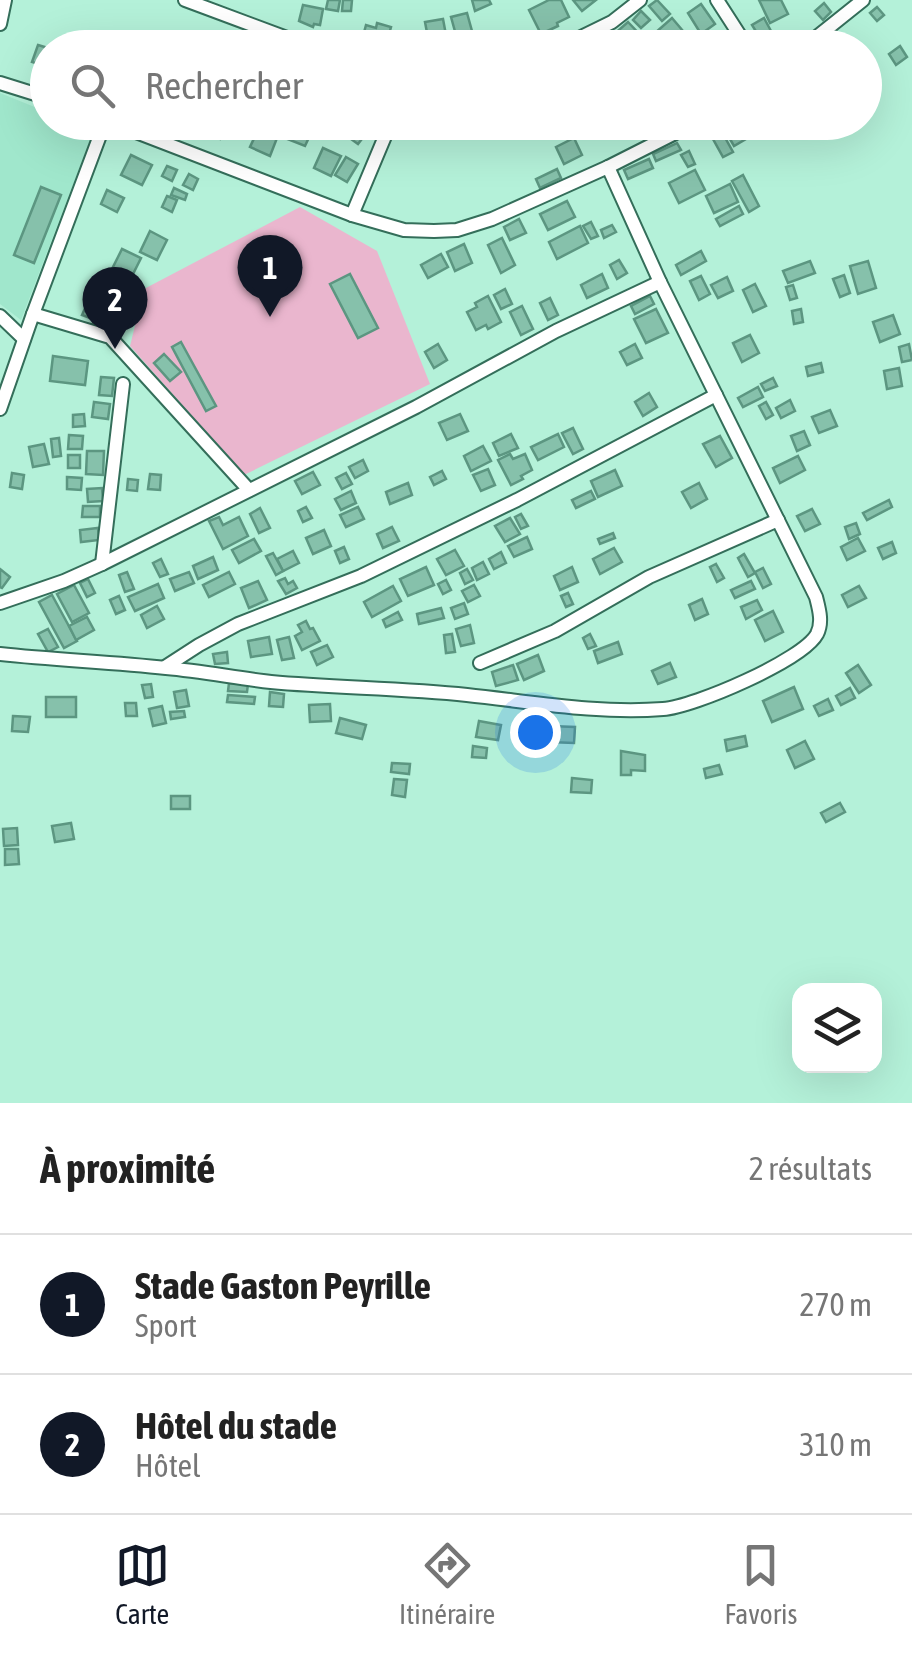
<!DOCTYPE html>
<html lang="fr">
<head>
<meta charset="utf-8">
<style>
	:root { --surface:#fff; --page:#f6f6f6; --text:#222; --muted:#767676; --line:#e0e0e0; --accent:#111827 }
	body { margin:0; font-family:"Asap Condensed",sans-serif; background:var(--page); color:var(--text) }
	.controls { position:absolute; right:30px; bottom:30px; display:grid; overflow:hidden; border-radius:20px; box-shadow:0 10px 40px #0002 }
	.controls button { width:90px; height:90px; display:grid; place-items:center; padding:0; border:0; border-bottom:2px solid var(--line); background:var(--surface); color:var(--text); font:50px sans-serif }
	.you { position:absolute; left:535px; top:732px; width:35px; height:35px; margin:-25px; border:8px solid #fff; border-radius:50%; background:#1a73e8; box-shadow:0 0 0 15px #1a73e833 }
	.badge { display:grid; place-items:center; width:65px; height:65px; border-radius:50%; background:var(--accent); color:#fff; font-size:32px; font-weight:700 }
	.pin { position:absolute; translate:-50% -82px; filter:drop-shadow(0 2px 5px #0008) }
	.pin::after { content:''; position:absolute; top:52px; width:35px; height:30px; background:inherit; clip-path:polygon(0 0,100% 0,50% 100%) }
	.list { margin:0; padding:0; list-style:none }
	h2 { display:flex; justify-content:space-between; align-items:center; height:130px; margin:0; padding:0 40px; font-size:42px }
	h2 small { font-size:32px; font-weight:400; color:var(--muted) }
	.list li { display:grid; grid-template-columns:65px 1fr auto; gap:30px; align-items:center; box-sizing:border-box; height:140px; padding:0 40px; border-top:2px solid var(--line) }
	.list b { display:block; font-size:38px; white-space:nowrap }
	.list p { margin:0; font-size:32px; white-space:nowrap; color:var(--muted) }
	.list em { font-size:32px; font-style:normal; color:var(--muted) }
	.icon { flex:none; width:55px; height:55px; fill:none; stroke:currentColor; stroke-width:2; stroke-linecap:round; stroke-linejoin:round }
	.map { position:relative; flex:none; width:912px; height:1103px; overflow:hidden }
	.search { position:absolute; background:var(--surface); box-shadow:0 10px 40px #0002; left:30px; right:30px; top:30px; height:110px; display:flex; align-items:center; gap:25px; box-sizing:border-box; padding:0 35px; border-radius:55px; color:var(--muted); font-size:38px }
	.sheet { height:410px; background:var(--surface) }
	nav { display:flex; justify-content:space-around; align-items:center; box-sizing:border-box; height:140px; border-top:2px solid var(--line); background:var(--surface); font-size:28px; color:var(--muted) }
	nav a { display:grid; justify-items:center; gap:5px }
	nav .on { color:var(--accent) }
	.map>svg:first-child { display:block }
	.built { fill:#a0e7cc }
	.green { fill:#eab6ce }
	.building { fill:#86c1ab; stroke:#5c9681; stroke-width:2.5 }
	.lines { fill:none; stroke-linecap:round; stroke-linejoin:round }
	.street-casing { stroke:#346e5a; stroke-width:16 }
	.street { stroke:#fff; stroke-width:12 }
</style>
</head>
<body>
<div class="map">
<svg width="912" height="1103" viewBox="0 0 912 1103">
	<rect width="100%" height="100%" fill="#b4f1d9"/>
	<path class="built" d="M0,93L47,112L48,122L76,123L94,130L21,320L0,304Z"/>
	<path class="green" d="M300,207L377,251L430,384L244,475L130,346L144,289Z"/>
	<g class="building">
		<path d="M328,0H340L338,11L326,9Z"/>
		<path d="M343,0H352L351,11H342Z"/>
		<path d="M472,0H489L491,4L475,11Z"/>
		<path d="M549,0H561L569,17L557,23L558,26L541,34L529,10Z"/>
		<path d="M573,0H596L582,11Z"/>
		<path d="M657,0L670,14L662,21L649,6Z"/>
		<path d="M759,0H781L788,14L770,23Z"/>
		<path d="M824,3L831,12L823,20L815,11Z"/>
		<path d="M701,4L715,24L701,34L688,13Z"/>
		<path d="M303,5L323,9L320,25L314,24L313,27L299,21Z"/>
		<path d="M877,7L884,15L877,21L870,13Z"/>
		<path d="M641,11L650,20L641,28L633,20Z"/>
		<path d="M467,13L472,31L456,35L451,17Z"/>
		<path d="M672,18L694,44L689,48H665L654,34Z"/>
		<path d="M764,18L771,31L760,38L752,25Z"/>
		<path d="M443,19L446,35L428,38L425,22Z"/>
		<path d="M628,22L644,39L634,48H609L604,43Z"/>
		<path d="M377,23L391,27L385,48L360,47L366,25L376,28Z"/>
		<path d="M241,33L255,39L251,48H235Z"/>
		<path d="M38,45L48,48V67L32,62Z"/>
		<path d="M900,46L907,57L896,65L889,54Z"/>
		<path d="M175,122H204L200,132Z"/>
		<path d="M259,122H283L281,131L258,124Z"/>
		<path d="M315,122L320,124L317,131L296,123Z"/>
		<path d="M351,122H356L368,131L358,144L344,134Z"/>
		<path d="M620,122H647L624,133Z"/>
		<path d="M730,122H743L751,136L734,146L723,127Z"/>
		<path d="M291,124L311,133L305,146L285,138Z"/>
		<path d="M718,125L733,152L723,157L708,130Z"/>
		<path d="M210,127L223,132L220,139L207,134Z"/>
		<path d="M258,130L277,138L270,156L250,147Z"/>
		<path d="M574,138L582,155L564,164L556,147Z"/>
		<path d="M677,143L681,150L656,161L653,154Z"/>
		<path d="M323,148L341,156L331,176L314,168Z"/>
		<path d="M689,151L695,164L688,167L681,155Z"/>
		<path d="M131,155L152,165L142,185L121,175Z"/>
		<path d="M346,157L358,164L347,182L335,175Z"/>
		<path d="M649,159L653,168L628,179L624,170Z"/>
		<path d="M167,166L177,170L172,181L162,176Z"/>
		<path d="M557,169L561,178L540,188L536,179Z"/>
		<path d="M695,170L705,190L679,203L669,183Z"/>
		<path d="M189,174L198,179L193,190L183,185Z"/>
		<path d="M743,175L759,206L749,212L732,181Z"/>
		<path d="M730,184L738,202L714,213L706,196Z"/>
		<path d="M41,187L61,195L34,263L14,255Z"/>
		<path d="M174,188L187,194L185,200L171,195Z"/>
		<path d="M107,190L124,198L117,212L101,204Z"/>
		<path d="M167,196L177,200L172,212L162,207Z"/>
		<path d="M567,201L575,217L548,230L540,214Z"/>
		<path d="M739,206L743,214L720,226L716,219Z"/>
		<path d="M519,219L526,233L510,240L504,227Z"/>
		<path d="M591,222L598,236L591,239L583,226Z"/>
		<path d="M612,225L616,232L604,238L601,230Z"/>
		<path d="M580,226L588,243L557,259L549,242Z"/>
		<path d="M150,231L167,240L157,260L140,252Z"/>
		<path d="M502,238L515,265L501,273L488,245Z"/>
		<path d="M464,244L472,263L455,271L447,252Z"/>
		<path d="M122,249L141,258L128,284L109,275Z"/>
		<path d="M701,251L706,261L681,275L676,265Z"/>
		<path d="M441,254L448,267L428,278L421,265Z"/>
		<path d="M619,260L627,273L617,279L610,265Z"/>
		<path d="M810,261L815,273L788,283L783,271Z"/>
		<path d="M868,261L876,288L858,294L850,266Z"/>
		<path d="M350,274L378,328L358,338L330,284Z"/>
		<path d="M602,274L608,288L587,298L581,285Z"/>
		<path d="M844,275L850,293L840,297L833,279Z"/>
		<path d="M701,276L710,294L699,300L690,281Z"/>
		<path d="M727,277L733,291L718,298L711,285Z"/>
		<path d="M755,284L766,306L753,312L743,290Z"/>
		<path d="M793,285L797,298L790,300L786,287Z"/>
		<path d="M505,289L512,304L501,309L494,295Z"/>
		<path d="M488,296L501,322L488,329L486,325L476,330L467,312L477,307L475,303Z"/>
		<path d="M650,296L654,304L635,314L631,306Z"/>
		<path d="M550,298L558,315L548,320L540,303Z"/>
		<path d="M87,304L95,308L90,318L82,315Z"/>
		<path d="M100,304L117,310L110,332L92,326Z"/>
		<path d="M522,306L533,329L521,335L510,312Z"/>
		<path d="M656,309L668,333L646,343L634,319Z"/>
		<path d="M801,309L803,322L794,324L792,311Z"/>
		<path d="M893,315L900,334L880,342L873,322Z"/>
		<path d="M750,335L759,353L742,362L733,343Z"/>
		<path d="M181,342L216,406L206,411L172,347Z"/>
		<path d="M438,344L447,360L434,368L425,352Z"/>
		<path d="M635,344L642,358L627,365L620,352Z"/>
		<path d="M909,344L912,360L902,362L899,347Z"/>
		<path d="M164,354L181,372L170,381L154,363Z"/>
		<path d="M53,356L88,361L85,385L50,381Z"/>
		<path d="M821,363L823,372L808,376L806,367Z"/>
		<path d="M899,368L902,386L887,389L884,371Z"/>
		<path d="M101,377L114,378L112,396L99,395Z"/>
		<path d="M773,378L777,386L765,391L761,384Z"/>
		<path d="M758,387L763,397L743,407L738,398Z"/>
		<path d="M649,393L657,407L643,416L635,402Z"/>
		<path d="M790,400L795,411L781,418L776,408Z"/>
		<path d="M94,402L110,404L108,419L92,417Z"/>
		<path d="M766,402L773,415L766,419L759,406Z"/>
		<path d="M830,410L837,426L819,433L812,417Z"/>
		<path d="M84,414L85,426L73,427V415Z"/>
		<path d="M460,414L468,431L447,440L439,423Z"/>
		<path d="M573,428L583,449L573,454L562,433Z"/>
		<path d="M804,431L810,445L797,451L791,436Z"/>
		<path d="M511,434L518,448L499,456L493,443Z"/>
		<path d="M558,434L564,447L538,460L531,447Z"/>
		<path d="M69,435L83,436L82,449H68Z"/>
		<path d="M720,436L732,458L716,467L703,444Z"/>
		<path d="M59,438L61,456L53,457L51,439Z"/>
		<path d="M44,444L49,464L33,467L29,447Z"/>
		<path d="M483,446L491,461L471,471L464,456Z"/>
		<path d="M87,451H104L103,475L86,474Z"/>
		<path d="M510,454L513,459L525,454L532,470L521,476L523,479L511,485L498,460Z"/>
		<rect x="68" y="455" width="12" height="13"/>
		<path d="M798,456L805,470L780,483L773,468Z"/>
		<path d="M363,460L368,471L355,478L349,467Z"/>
		<path d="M488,469L495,485L481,491L473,475Z"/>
		<path d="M615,470L622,486L598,497L591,481Z"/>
		<path d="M442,471L446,479L434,485L430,477Z"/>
		<path d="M313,472L320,485L302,494L295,481Z"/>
		<path d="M12,473L24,475L22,489L10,487Z"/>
		<path d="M346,473L352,484L342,489L336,478Z"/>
		<path d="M150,474L161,475L160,490L148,489Z"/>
		<path d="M67,477L82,478L81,490L67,489Z"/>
		<path d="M128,479L138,480L137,491L127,490Z"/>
		<path d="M408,483L412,495L390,504L386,492Z"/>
		<path d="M699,483L707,499L691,508L682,492Z"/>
		<path d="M102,488L103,501L88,502L87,489Z"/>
		<path d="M351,491L356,503L341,510L335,499Z"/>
		<path d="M591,491L595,499L576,508L572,500Z"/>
		<path d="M889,500L892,507L867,520L863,513Z"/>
		<path d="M83,506H100V517H82Z"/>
		<path d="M306,507L312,518L303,522L298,511Z"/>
		<path d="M358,507L364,519L346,527L340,515Z"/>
		<path d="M260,508L270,528L259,533L250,514Z"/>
		<path d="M812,509L820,524L805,531L797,516Z"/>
		<path d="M521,514L528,526L521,529L515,517Z"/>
		<path d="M219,517L223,525L239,517L248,536L223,549L209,521Z"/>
		<path d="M510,518L520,534L505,542L495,526Z"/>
		<path d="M856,523L860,534L849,539L845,527Z"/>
		<path d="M392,527L399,541L383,548L377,534Z"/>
		<path d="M98,528L99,540L81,542L80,530Z"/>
		<path d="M324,530L331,546L313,554L306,538Z"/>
		<path d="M613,533L615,538L600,544L598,539Z"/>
		<path d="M527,537L532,549L514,557L508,546Z"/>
		<path d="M858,538L865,551L847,560L841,547Z"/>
		<path d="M254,539L261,551L239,563L232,550Z"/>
		<path d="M892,542L896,553L883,559L878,548Z"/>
		<path d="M344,547L349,559L340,563L335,551Z"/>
		<path d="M614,548L622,562L600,574L593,559Z"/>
		<path d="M455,550L464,566L446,575L437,559Z"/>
		<path d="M293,551L299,563L283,571L277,559Z"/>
		<path d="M501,552L506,563L494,569L489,559Z"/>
		<path d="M273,553L283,571L276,575L266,556Z"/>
		<path d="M744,554L755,573L748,577L738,558Z"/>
		<path d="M213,557L218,570L198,579L193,566Z"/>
		<path d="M161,559L168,574L160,577L153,563Z"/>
		<path d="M483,562L489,574L477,580L472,568Z"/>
		<path d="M716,564L724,578L717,582L710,567Z"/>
		<path d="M426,567L434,585L408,596L400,579Z"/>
		<path d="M572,567L578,582L560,590L554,576Z"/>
		<path d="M763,568L771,584L763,588L755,572Z"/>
		<path d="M0,569L10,577L2,588L0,587Z"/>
		<path d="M467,569L473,580L465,584L460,573Z"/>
		<path d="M127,572L134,589L125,592L119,575Z"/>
		<path d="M189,572L194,583L175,591L170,579Z"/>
		<path d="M229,572L235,584L209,597L203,585Z"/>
		<path d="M285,578L288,584L293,581L297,588L286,594L278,581Z"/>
		<path d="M88,579L95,593L87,597L80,583Z"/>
		<path d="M446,580L451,590L443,594L438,584Z"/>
		<path d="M258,581L267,600L249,608L241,588Z"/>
		<path d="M751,581L755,589L735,598L731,590Z"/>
		<path d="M158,584L164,598L135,611L128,597Z"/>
		<path d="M74,585L89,613L72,622L57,594Z"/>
		<path d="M474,585L480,596L468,602L462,591Z"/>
		<path d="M393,586L401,601L372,617L364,602Z"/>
		<path d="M859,586L866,598L848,607L842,595Z"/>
		<path d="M568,593L573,604L566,607L561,596Z"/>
		<path d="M52,595L77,641L64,648L39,602Z"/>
		<path d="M119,596L125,610L116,614L110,600Z"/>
		<path d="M702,599L708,614L695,620L689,605Z"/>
		<path d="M757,600L762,610L746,619L741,607Z"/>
		<path d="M464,603L468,614L455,619L451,608Z"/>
		<path d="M157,606L164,619L147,628L141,615Z"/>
		<path d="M441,608L444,618L419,624L417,614Z"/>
		<path d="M773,611L783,632L765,641L755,620Z"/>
		<path d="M398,612L402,620L386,627L383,620Z"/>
		<path d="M87,617L94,630L76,640L69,626Z"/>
		<path d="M306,621L310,629L313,628L320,641L302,650L295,636L302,632L298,625Z"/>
		<path d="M470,625L474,643L461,646L456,629Z"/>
		<path d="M48,629L58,647L48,652L38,634Z"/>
		<path d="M452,634L455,652L446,653L444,635Z"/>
		<path d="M590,634L596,646L588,649L583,638Z"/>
		<path d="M269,637L272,654L251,657L248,641Z"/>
		<path d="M289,637L294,658L282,660L277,640Z"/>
		<path d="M618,642L622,654L598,663L594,651Z"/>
		<path d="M327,645L333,657L317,665L311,652Z"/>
		<path d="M227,652L228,663L215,664L213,654Z"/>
		<path d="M538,655L544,671L524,680L517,664Z"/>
		<path d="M670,663L676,677L658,684L652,671Z"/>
		<path d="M513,665L518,680L496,686L492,672Z"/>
		<path d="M858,665L871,685L859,693L846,673Z"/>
		<path d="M229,683L248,684L247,692L228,691Z"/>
		<path d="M151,684L153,697L145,698L142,685Z"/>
		<path d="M794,687L803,709L772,722L763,701Z"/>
		<path d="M850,688L855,698L841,705L836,696Z"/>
		<path d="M186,690L189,706L177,708L174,692Z"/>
		<path d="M270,692L284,694L283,707L269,706Z"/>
		<path d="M228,695L255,697L254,704L227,702Z"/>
		<rect x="46" y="697" width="30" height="20"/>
		<path d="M828,699L833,710L819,716L814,706Z"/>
		<path d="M125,703H136L137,716H126Z"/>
		<path d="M330,704L331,721L310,722L309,705Z"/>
		<path d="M162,706L166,723L153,726L149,709Z"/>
		<path d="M184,711L185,717L171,719L170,712Z"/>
		<path d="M13,716L30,717L28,732L12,731Z"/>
		<path d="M340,718L366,725L362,739L336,733Z"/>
		<path d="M479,721L501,725L498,740L476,737Z"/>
		<path d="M550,726L575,727L574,743L549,742Z"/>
		<path d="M745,736L747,746L727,751L725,740Z"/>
		<path d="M805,741L814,759L795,768L787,750Z"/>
		<path d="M473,746L487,748L486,758L472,757Z"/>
		<path d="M621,751L645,755V771L631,770V775H621Z"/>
		<path d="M392,763L410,764L409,774L391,772Z"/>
		<path d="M719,765L722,774L706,778L704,769Z"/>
		<path d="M572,778L592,780L591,793L571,792Z"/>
		<path d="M394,779L407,780L405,797L392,795Z"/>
		<rect x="171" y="796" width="19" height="13"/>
		<path d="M840,803L845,812L826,822L821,813Z"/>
		<path d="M71,823L74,839L55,842L52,826Z"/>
		<path d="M17,828L18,845L4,846L3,829Z"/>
		<path d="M5,849H18L19,864L5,865Z"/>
	</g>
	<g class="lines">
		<g class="street-casing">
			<g id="street">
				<path d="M185,0L314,48"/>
				<path d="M717,0L748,48"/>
				<path d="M0,24L5,0"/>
				<path d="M559,48L612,22L640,0"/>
				<path d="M803,48L863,0"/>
				<path d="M0,83L48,98"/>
				<path d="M110,122L352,215L404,230L434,231L457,230L492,219L608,167L697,122"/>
				<path d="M352,215L391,122"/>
				<path d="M33,314L110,337L249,490"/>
				<path d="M0,316L24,339"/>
				<path d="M0,409L33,314L105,122"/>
				<path d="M102,564L123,384"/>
				<path d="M0,603L64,581L102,564L416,407L556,331L660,282"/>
				<path d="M0,654C55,660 111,662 166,668C201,671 236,678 271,682C336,688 402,688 467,695C533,702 597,714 663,709C694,707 803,660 817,634C823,622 819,609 816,597L660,282L608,167"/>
				<path d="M480,663L555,631L649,577L778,520"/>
				<path d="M165,667L199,645L238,624L361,576L517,500L716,395"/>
			</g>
		</g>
		<use href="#street" class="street"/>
	</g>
</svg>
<div class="controls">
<button><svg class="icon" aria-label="layers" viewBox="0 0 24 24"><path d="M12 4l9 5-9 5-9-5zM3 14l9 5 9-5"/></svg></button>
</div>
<div class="you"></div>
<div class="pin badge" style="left:270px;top:317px">1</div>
<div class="pin badge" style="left:115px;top:349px">2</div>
<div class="search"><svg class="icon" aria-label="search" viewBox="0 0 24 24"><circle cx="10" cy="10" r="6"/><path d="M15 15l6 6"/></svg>Rechercher</div>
</div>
<section class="sheet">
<h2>À proximité<small>2 résultats</small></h2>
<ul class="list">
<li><span class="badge">1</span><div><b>Stade Gaston Peyrille</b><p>Sport</p></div><em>270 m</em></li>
<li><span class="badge">2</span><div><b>Hôtel du stade</b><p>Hôtel</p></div><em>310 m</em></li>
</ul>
</section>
<nav>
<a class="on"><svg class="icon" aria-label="map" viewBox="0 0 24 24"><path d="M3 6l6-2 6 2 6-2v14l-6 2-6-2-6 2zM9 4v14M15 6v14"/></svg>Carte</a>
<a><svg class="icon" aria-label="directions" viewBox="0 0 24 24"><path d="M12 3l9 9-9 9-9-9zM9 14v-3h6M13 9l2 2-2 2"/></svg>Itinéraire</a>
<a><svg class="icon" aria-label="saved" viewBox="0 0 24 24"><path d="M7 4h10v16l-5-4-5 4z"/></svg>Favoris</a>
</nav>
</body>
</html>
